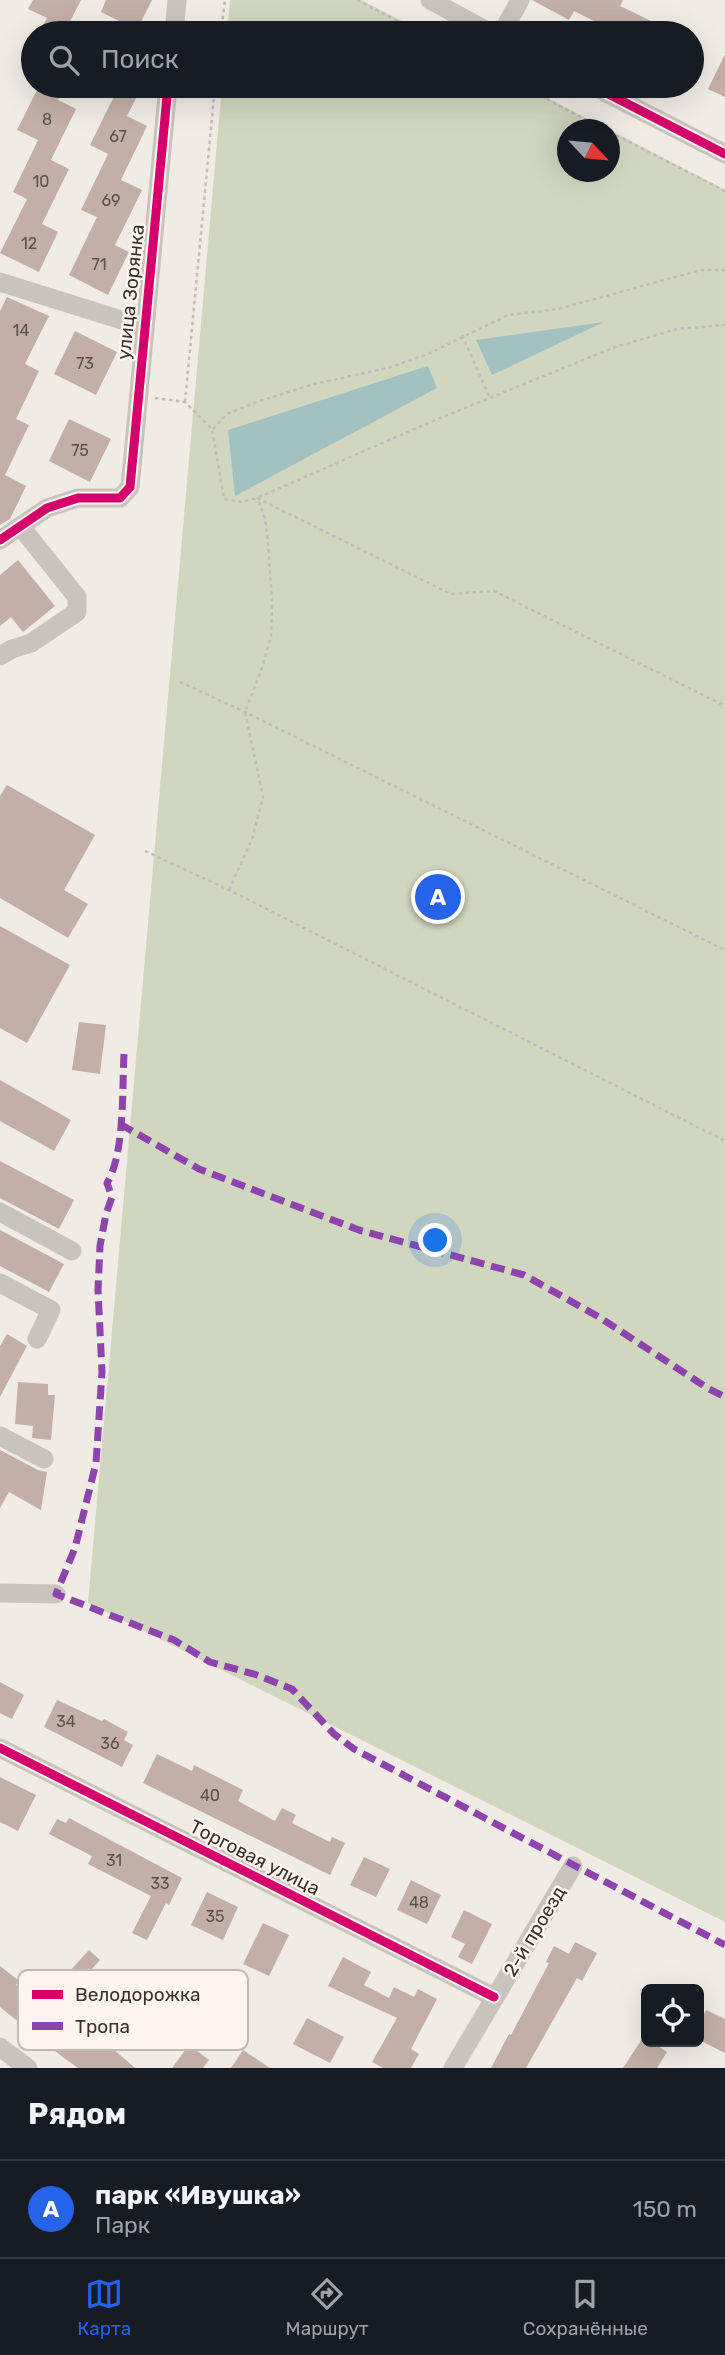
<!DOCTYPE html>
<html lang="ru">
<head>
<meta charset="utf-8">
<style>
	:root { --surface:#171b24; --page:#242831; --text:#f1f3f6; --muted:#9ea1a6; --line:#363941; --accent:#2563eb }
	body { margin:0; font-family:Rubik,sans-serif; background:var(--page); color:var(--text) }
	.controls { position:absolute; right:21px; bottom:21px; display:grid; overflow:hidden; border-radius:10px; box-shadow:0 7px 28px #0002 }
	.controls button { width:63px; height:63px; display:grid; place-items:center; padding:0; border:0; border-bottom:2px solid var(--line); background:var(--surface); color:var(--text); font:35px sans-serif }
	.compass { position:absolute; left:557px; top:119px; width:63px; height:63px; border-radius:50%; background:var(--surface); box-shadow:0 7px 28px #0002; rotate:116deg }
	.you { position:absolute; left:436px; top:1241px; width:24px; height:24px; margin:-18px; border:5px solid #fff; border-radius:50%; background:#1a73e8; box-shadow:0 0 0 10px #1a73e833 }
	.badge { display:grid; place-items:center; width:46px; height:46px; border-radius:50%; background:var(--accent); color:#fff; font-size:23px; font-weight:700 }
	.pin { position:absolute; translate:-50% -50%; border:4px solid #fff; box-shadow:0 2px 7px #0006 }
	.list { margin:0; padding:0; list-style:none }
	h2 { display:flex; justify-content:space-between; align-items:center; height:91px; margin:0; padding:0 28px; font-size:30px }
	h2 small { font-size:23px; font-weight:400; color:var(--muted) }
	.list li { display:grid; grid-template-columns:46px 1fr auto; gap:21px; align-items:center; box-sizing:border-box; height:98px; padding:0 28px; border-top:2px solid var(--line) }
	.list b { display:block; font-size:26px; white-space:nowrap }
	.list p { margin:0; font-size:23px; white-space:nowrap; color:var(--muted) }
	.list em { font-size:23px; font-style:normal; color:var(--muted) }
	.icon { flex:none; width:38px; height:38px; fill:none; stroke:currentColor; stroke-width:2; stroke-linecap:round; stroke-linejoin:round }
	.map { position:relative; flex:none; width:725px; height:2068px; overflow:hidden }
	.search { position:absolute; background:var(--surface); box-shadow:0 7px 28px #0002; left:21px; right:21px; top:21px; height:77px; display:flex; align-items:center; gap:18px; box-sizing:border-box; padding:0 24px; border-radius:38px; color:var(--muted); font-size:26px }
	.sheet { height:189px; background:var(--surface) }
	nav { display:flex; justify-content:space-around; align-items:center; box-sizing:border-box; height:98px; border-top:2px solid var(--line); background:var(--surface); font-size:19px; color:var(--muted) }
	nav a { display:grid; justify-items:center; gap:4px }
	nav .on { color:var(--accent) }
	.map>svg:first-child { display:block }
	.green { fill:#d1d6bf }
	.water { fill:#a1c2c1 }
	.building { fill:#c3afa7 }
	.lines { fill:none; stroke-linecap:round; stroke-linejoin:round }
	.path { stroke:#c2bbb6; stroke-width:2.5; stroke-dasharray:3.5 3.5; stroke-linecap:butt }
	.minor { stroke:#c9c3be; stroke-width:19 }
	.quiet { stroke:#8e44ad; stroke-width:7; stroke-dasharray:14 7; stroke-linecap:butt }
	.cycleway-casing { stroke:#fbf5ee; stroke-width:13 }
	.cycleway { stroke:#d6006c; stroke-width:9 }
	.labels { text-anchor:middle; stroke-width:5; stroke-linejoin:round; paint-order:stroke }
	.number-label { font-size:16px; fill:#5d504a }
	.street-label { font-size:19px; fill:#3b302b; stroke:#fbf5ee }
	.key { fill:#fbf5ee; stroke:#c1bab4; stroke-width:2 }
	.key-label { font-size:19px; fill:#3b302b }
</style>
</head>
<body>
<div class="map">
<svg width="725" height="2068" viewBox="0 0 725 2068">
	<rect width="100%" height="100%" fill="#f0ebe5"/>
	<g class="green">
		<path d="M230,0H361L425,33H227Z"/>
		<path d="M222,86H525L609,130H568V172H610V130L725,190V1922L88,1603Z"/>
	</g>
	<g class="water">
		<path d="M604,322L492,375L476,340Z"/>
		<path d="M428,366L437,388L235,496L228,430Z"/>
	</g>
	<g class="building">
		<path d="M33,0H81L64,33H39L47,18L28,9Z"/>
		<path d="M106,0H152L137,30L101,12Z"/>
		<path d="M532,0H623L620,6L676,33H618L574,11L569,20Z"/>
		<path d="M725,54V97L708,89Z"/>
		<path d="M39,86H65L58,100L76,109L51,160L69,169L42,224L58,232L39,272L0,253L27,199L13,192L38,140L17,130Z"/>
		<path d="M119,86H142L127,116L147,126L121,180L142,190L115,245L129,252L108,295L69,275L97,217L81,210L108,154L90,145Z"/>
		<path d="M7,297L49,316L25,364L39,371L16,419L29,425L5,475L26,486L10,519L0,525V311Z"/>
		<path d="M75,331L117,352L96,395L54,374Z"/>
		<path d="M69,419L111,439L90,482L49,461Z"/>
		<path d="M18,560L55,606L23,632L11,617L0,626V575Z"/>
		<path d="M7,785L95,835L64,890L88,904L68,938L0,898V796Z"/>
		<path d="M0,926L70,965L27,1043L0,1028Z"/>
		<path d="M79,1022L106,1025L100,1074L72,1070Z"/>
		<path d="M0,1080L71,1120L54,1151L0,1121Z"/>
		<path d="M0,1161L74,1200L59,1229L0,1198Z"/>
		<path d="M0,1230L64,1264L49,1292L0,1266Z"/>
		<path d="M7,1334L27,1346L0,1397V1346Z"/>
		<path d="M18,1382L48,1384V1395H55L51,1440L32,1438L33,1426L15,1424Z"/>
		<path d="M0,1450L38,1470L47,1472L41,1510L9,1492L0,1508Z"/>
		<path d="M0,1682L24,1695L12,1719L0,1713Z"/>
		<path d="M57,1700L102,1721L104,1719L128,1732L124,1740L133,1745L122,1767L44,1727Z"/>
		<path d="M157,1754L192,1771L194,1765L243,1790L238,1801L275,1821L282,1808L296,1815L292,1823L330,1842L332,1837L345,1843L330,1875L143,1783Z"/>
		<path d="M0,1777L36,1795L18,1831L0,1822Z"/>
		<path d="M69,1818L182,1878L169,1905L166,1903L147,1940L132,1933L151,1896L88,1864L92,1856L49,1834L57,1819L66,1823Z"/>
		<path d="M364,1857L390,1869L376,1897L350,1885Z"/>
		<path d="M411,1880L441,1895L427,1924L397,1910Z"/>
		<path d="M207,1892L238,1907L223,1940L191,1925Z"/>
		<path d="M464,1910L492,1924L472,1964L458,1957L465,1944L451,1937Z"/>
		<path d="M263,1923L289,1935L269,1976L243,1964Z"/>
		<path d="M575,1942L597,1953L582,1981L577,1978L526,2068H491L509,2034L511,2035L549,1963L546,1962L554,1946L569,1954Z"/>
		<path d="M89,1950L100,1960L80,1982L69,1972Z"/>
		<path d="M343,1957L371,1972L364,1985L389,1998L394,1987L414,1997L418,1989L437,1999L411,2049L419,2054L411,2068H383L372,2062L397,2018L328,1986Z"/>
		<path d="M0,1966L19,1981L16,1985L50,2011L52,2008L84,2033L81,2036L98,2051L105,2042L135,2068H78L64,2058L0,2007Z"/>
		<path d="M706,2010L725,2019V2053L699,2040V2025Z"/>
		<path d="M307,2018L344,2037L330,2063L293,2044Z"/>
		<path d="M644,2036L646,2042H652L667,2052L657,2068H623Z"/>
		<path d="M189,2045L209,2060L203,2068H172Z"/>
		<path d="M243,2050L270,2068H231Z"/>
	</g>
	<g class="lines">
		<g class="path">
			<path d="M357,0L421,33"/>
			<path d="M221,33L225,0"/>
			<path d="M522,86L605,130"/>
			<path d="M610,132L725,191"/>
			<path d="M462,335L489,396"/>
			<path d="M155,398L185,402L212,429L224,499L242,502L257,498L428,423L615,347L677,329L725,325"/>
			<path d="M185,402L215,86"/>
			<path d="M213,429L227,414L257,402L314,384L388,368L428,354L508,315L558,309L701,270H725"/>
			<path d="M257,498L451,594L494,591L725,706"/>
			<path d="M180,682L245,712L725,950"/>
			<path d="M145,851L229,890L725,1141"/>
			<path d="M229,890L252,839L263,797L245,712L261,671L271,636L272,602L268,543L265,518L257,498"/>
		</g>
		<g class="minor">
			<path d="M430,0L491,33"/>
			<path d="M174,33L177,0"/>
			<path d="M502,33L520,0"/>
			<path d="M593,86L725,154"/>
			<path d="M0,282L144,327"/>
			<path d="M0,540L47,508L78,498H120L130,487L168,86"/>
			<path d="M0,656L12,649L31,643L77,612V597L21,527"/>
			<path d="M0,1212L72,1251"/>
			<path d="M0,1283L51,1310L37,1339"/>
			<path d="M0,1436L44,1459"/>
			<path d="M0,1593L56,1594"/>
			<path d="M0,1748L494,1997"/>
			<path d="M0,2047L28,2068"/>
			<path d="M453,2068L573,1866"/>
		</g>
		<g class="quiet">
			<path d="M124,1054C122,1090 125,1153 107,1183L112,1197L106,1214L100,1246L98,1290L102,1372L96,1463L75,1548L56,1594L174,1640L210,1662L257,1675L292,1689L334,1734L354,1749L725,1945"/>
			<path d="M120,1124L199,1169L359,1230L524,1275L599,1317L709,1389L725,1397"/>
		</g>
		<g class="cycleway-casing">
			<g id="cycleway">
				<path d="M593,86L725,154"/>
				<path d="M0,540L47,508L78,498H120L130,487L168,86"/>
				<path d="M0,1748L494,1997"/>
			</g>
		</g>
		<use href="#cycleway" class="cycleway"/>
	</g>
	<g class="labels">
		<g class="number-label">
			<text x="47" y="125">8</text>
			<text x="118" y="142">67</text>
			<text x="41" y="187">10</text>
			<text x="111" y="206">69</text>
			<text x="29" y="249">12</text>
			<text x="99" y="270">71</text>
			<text x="21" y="336">14</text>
			<text x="85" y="369">73</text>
			<text x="80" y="456">75</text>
			<text x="66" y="1727">34</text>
			<text x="110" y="1749">36</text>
			<text x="210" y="1801">40</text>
			<text x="114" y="1866">31</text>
			<text x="160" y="1889">33</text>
			<text x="419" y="1908">48</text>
			<text x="215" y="1922">35</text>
		</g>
		<g class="street-label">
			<text transform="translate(130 292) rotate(-84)" y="7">улица Зорянка</text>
			<text transform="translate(255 1857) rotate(27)" y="7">Торговая улица</text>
			<text transform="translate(534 1931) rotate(-59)" y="7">2-й проезд</text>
		</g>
	</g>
	<rect x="18" y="1970" width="230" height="80" rx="10" class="key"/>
	<rect x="32" y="1990" width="31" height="9" fill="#d6006c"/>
	<rect x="32" y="2022" width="31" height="8" fill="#8e44ad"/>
	<g class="key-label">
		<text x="75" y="2001">Велодорожка</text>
		<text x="75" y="2033">Тропа</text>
	</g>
</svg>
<div class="controls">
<button><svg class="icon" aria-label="locate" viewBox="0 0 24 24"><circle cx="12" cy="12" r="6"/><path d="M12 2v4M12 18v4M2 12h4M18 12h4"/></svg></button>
</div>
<svg class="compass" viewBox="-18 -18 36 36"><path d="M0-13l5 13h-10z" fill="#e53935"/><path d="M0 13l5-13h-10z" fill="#9ea1a6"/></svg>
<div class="you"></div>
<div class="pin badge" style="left:438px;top:897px">A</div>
<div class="search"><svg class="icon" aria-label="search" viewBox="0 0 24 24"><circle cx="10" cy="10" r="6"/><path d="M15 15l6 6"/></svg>Поиск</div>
</div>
<section class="sheet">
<h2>Рядом<small></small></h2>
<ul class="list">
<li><span class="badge">A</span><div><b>парк «Ивушка»</b><p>Парк</p></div><em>150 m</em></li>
</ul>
</section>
<nav>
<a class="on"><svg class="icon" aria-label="map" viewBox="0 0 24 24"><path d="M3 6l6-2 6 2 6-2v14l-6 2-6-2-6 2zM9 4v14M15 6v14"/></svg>Карта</a>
<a><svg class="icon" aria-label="directions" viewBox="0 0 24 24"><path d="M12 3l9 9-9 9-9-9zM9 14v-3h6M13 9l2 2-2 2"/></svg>Маршрут</a>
<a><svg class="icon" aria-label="saved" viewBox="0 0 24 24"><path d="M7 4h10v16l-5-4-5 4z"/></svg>Сохранённые</a>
</nav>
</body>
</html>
